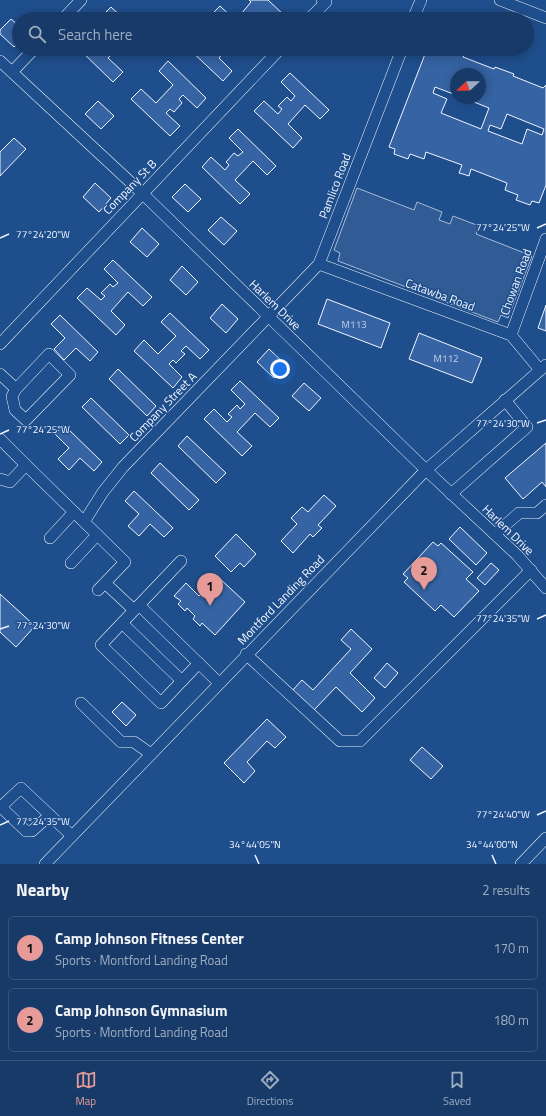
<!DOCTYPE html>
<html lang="en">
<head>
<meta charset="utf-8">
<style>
	:root { --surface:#173a69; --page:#20416f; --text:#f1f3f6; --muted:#9eadc0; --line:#36547d; --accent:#e69b98 }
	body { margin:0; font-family:"Titillium Web",sans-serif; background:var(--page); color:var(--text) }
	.compass { position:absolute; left:450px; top:68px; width:36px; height:36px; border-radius:50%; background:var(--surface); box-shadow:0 2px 10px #0003; rotate:249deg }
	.you { position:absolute; left:280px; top:369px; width:14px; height:14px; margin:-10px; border:3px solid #fff; border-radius:50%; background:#1a73e8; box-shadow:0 0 0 6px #1a73e833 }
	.badge { display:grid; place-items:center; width:26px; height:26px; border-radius:50%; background:var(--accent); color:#111; font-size:13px; font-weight:700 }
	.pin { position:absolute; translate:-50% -33px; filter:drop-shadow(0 1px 2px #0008) }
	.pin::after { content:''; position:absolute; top:21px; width:14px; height:12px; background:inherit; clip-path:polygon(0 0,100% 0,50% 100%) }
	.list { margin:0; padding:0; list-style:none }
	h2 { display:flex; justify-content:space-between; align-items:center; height:52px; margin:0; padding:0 16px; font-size:17px }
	h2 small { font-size:13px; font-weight:400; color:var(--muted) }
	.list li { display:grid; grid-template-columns:26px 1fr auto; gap:12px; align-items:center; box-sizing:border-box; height:64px; margin:0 8px 8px; padding:0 8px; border:1px solid var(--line); border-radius:6px }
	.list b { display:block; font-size:15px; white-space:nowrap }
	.list p { margin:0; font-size:13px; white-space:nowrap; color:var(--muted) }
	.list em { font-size:13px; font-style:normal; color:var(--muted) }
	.icon { flex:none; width:22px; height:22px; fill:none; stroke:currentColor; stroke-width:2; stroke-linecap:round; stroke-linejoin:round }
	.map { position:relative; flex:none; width:546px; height:864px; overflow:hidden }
	.search { position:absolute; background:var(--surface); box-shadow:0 2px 10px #0003; left:12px; right:12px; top:12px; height:44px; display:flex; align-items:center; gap:10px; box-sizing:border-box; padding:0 14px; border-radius:22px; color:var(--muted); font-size:15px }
	.sheet { height:196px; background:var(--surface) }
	nav { display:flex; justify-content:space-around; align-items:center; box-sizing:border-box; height:56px; border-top:1px solid var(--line); background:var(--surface); font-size:11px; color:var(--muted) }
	nav a { display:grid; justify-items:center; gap:2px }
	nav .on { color:var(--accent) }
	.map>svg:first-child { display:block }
	.parking { fill:#305b95; stroke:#a8bbd7 }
	.building { fill:#3563a3; stroke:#f2f6ff; fill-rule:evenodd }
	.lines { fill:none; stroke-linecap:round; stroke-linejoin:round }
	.minor-casing { stroke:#f2f6ff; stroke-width:12 }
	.minor { stroke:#1f4e8c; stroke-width:11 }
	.ticks { fill:none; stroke:#f2f6ff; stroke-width:1.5 }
	.labels { text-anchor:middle; stroke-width:3; stroke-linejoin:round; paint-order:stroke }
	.number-label { font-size:10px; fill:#c3d1e8 }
	.street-label { font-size:12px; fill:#f2f6ff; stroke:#1f4e8c }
	.ticks-label { font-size:10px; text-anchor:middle; fill:#f2f6ff; stroke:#1f4e8c; stroke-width:3; stroke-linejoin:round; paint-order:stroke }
</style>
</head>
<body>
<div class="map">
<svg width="546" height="864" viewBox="0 0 546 864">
	<rect width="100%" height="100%" fill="#1f4e8c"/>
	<path class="parking" d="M357,188L414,210L417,202L442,212L439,220L450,224L453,216L479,226L476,234L532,256L508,318L501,315L498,322L338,261L340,253L334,250Z"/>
	<g class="building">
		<path d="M249,0H268L285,16L282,19H270L263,12L256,19H246L241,14L251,2Z"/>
		<path d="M220,6L234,19H215L211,15Z"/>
		<path d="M111,7L124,19H105L102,16Z"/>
		<path d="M11,19L19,26V42L14,47L0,34V30Z"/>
		<path d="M79,49H117L108,58L123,72L113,82Z"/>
		<path d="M189,49H234L227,56L223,53L219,58L232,71L223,81Z"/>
		<path d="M427,49H454L465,54L463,57L494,69L495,67L514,74L513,76L543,88L546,85V185L539,203L532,201L530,205L516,200L518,195L505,190L507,183L471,169L469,176L463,174L459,173L462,165L426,152L424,159L410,154L408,159L394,154L395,149L389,147ZM456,74H480V98H464L489,108L481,129L441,113L447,99L433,93L435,87L456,95ZM507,114L544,129L542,135L527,129L522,144L488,131L490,125L501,129Z"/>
		<path d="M168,61L206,98L197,108L183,95L179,99L182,103L174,112L170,109L166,113L180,126L170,136L131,99L141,89L156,103L173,85L159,71Z"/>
		<path d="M290,73L329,110L320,119L305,105L288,124L302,138L293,148L254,111L264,101L278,114L282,109L278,106L287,97L291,101L295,96L281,82Z"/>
		<path d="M98,101L114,116L101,129L85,114Z"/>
		<path d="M238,129L276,166L267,175L253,161L235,180L250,194L240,204L202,167L211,157L225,170L229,165L226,162L234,153L238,156L243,152L229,138Z"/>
		<path d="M14,138L26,149L0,176V152Z"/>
		<path d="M95,183L111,198L99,212L83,197Z"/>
		<path d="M185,184L201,199L188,212L172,197Z"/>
		<path d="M221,217L237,231L224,245L208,230Z"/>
		<path d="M142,228L159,244L147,257L130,242Z"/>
		<path d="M113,260L152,297L143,306L128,292L111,311L125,325L116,335L77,298L87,288L101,300L105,296L101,293L110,284L113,287L118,283L104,269Z"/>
		<path d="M182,266L198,282L186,295L170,280Z"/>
		<path d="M327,299L390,323L381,348L318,324Z"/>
		<path d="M222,304L238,319L226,333L210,318Z"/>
		<path d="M546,305V331L538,328Z"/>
		<path d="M170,313L209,350L200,359L186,346L181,351L185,354L176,363L173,360L169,364L182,377L173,388L134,351L144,340L158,354L176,336L161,322Z"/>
		<path d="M60,315L98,352L90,361L76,348L64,360L54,349L65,338L51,324Z"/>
		<path d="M419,333L482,358L472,383L409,359Z"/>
		<path d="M269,349L286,365L274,378L257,362Z"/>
		<path d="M118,369L156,406L147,416L109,379Z"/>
		<path d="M240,381L279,418L270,427L255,413L237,432L252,446L242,456L204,419L214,409L227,422L232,417L228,414L237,405L240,409L245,404L231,390Z"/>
		<path d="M304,383L321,398L309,411L292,396Z"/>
		<path d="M91,398L129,435L120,444L82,407Z"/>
		<path d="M64,425L102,462L94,471L80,458L69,470L58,459L69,448L55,434Z"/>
		<path d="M187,436L226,473L216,483L178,446Z"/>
		<path d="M546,443V487L542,482L523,499L505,478Z"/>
		<path d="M160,463L199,500L189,510L151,473Z"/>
		<path d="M134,491L173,528L164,537L150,524L139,536L128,526L139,514L125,501Z"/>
		<path d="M324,495L336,506L318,525L322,528L313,537L310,534L293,553L281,541L297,524L291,518L302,507L308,512Z"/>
		<path d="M460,527L487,553L476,565L449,539Z"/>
		<path d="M236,534L256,554L244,567L240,563L231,572L215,556Z"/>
		<path d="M433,542L438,546L441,543L473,572L466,579L479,591L454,617L441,605L435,611L404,582L408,578L403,574Z"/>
		<path d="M491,563L499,570L485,585L477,578Z"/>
		<path d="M217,576L245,602L215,635L202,623L200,626L193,619L195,616L187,608L185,611L178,604L181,601L174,596L186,583L199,596Z"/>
		<path d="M0,594L35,626L16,647L0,632Z"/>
		<path d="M351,629L372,649L350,673L375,698L362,712L336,687L313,711L291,692L302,680L313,690L351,649L341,640Z"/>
		<path d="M387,663L398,673L385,688L374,678Z"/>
		<path d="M122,702L136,715L126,726L112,712Z"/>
		<path d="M267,719L286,737L275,748L267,741L247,762L255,771L244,783L224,763Z"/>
		<path d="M422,747L443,766L431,779L410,760Z"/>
	</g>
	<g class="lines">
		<g class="minor-casing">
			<g id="minor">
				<path d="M500,0L546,18"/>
				<path d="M63,19L81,0"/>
				<path d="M309,19L326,2L322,0"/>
				<path d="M413,19L421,0"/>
				<path d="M0,61L142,193L426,470L517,555L546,588"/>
				<path d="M12,72L34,49"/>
				<path d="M319,264L511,335L540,370"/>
				<path d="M511,335L546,239"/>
				<path d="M0,344L280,49"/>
				<path d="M49,354L70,375L26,420L15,410L12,396L16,389Z"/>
				<path d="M0,374L16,389"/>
				<path d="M0,439L26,465L10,482L0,479"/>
				<path d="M26,465L125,562L98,590"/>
				<path d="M451,494L527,427L505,400"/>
				<path d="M84,522L103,492L123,467L319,264L402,49"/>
				<path d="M495,534L519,513H537L546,505"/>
				<path d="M50,538L74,512"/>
				<path d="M181,561L101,645L161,703L199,663"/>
				<path d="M71,563L97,535"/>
				<path d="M105,583L134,610"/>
				<path d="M139,605L219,683"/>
				<path d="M122,623L182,681"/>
				<path d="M246,654L340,741H360L531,570"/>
				<path d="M81,703L121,742H134L151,754"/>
				<path d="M50,815L32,831H26L4,810V804L21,788L72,836"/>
				<path d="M45,864L426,470L546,365"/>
				<path d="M521,864L546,838"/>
			</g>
		</g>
		<use href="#minor" class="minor"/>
	</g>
	<path class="ticks" d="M537,228L546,224M0,238L9,234M537,423L546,420M0,434L9,430M537,619L546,615M0,629L9,626M537,815L546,811M0,825L9,821M255,855L259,864M492,855L496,864"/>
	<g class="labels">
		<g class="number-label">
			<text x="354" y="328">M113</text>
			<text x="446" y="362">M112</text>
		</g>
		<g class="street-label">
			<text transform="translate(335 186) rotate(-69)" y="4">Pamlico Road</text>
			<text transform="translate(130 187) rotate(-46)" y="4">Company St B</text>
			<text transform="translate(516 282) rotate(-70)" y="4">Chowan Road</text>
			<text transform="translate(440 295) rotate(20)" y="4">Catawba Road</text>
			<text transform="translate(275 305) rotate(44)" y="4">Harlem Drive</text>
			<text transform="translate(163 407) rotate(-46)" y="4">Company Street A</text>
			<text transform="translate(508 530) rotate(44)" y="4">Harlem Drive</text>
			<text transform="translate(281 600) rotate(-46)" y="4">Montford Landing Road</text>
		</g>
	</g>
	<g class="ticks-label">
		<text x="503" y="231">77°24'25"W</text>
		<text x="43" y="238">77°24'20"W</text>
		<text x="503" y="427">77°24'30"W</text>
		<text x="43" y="433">77°24'25"W</text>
		<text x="503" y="622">77°24'35"W</text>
		<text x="43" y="629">77°24'30"W</text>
		<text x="503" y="818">77°24'40"W</text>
		<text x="43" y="825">77°24'35"W</text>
		<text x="255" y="848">34°44'05"N</text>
		<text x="492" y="848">34°44'00"N</text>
	</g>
</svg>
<svg class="compass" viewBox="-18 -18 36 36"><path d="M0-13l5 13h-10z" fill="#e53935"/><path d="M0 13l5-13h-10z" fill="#9eadc0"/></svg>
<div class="you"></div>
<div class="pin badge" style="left:210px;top:606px">1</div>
<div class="pin badge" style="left:424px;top:590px">2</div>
<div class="search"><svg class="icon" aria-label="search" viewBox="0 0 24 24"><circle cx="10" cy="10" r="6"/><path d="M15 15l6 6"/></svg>Search here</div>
</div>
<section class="sheet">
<h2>Nearby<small>2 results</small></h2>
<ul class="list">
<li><span class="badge">1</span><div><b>Camp Johnson Fitness Center</b><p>Sports · Montford Landing Road</p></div><em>170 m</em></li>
<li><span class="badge">2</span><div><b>Camp Johnson Gymnasium</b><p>Sports · Montford Landing Road</p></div><em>180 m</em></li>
</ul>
</section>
<nav>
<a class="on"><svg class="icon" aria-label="map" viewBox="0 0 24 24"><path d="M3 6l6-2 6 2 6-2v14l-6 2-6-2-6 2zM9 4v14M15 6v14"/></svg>Map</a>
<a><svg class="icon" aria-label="directions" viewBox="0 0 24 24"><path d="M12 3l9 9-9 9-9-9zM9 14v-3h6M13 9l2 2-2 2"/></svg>Directions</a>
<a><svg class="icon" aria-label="saved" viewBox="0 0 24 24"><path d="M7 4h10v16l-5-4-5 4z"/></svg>Saved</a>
</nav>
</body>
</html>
